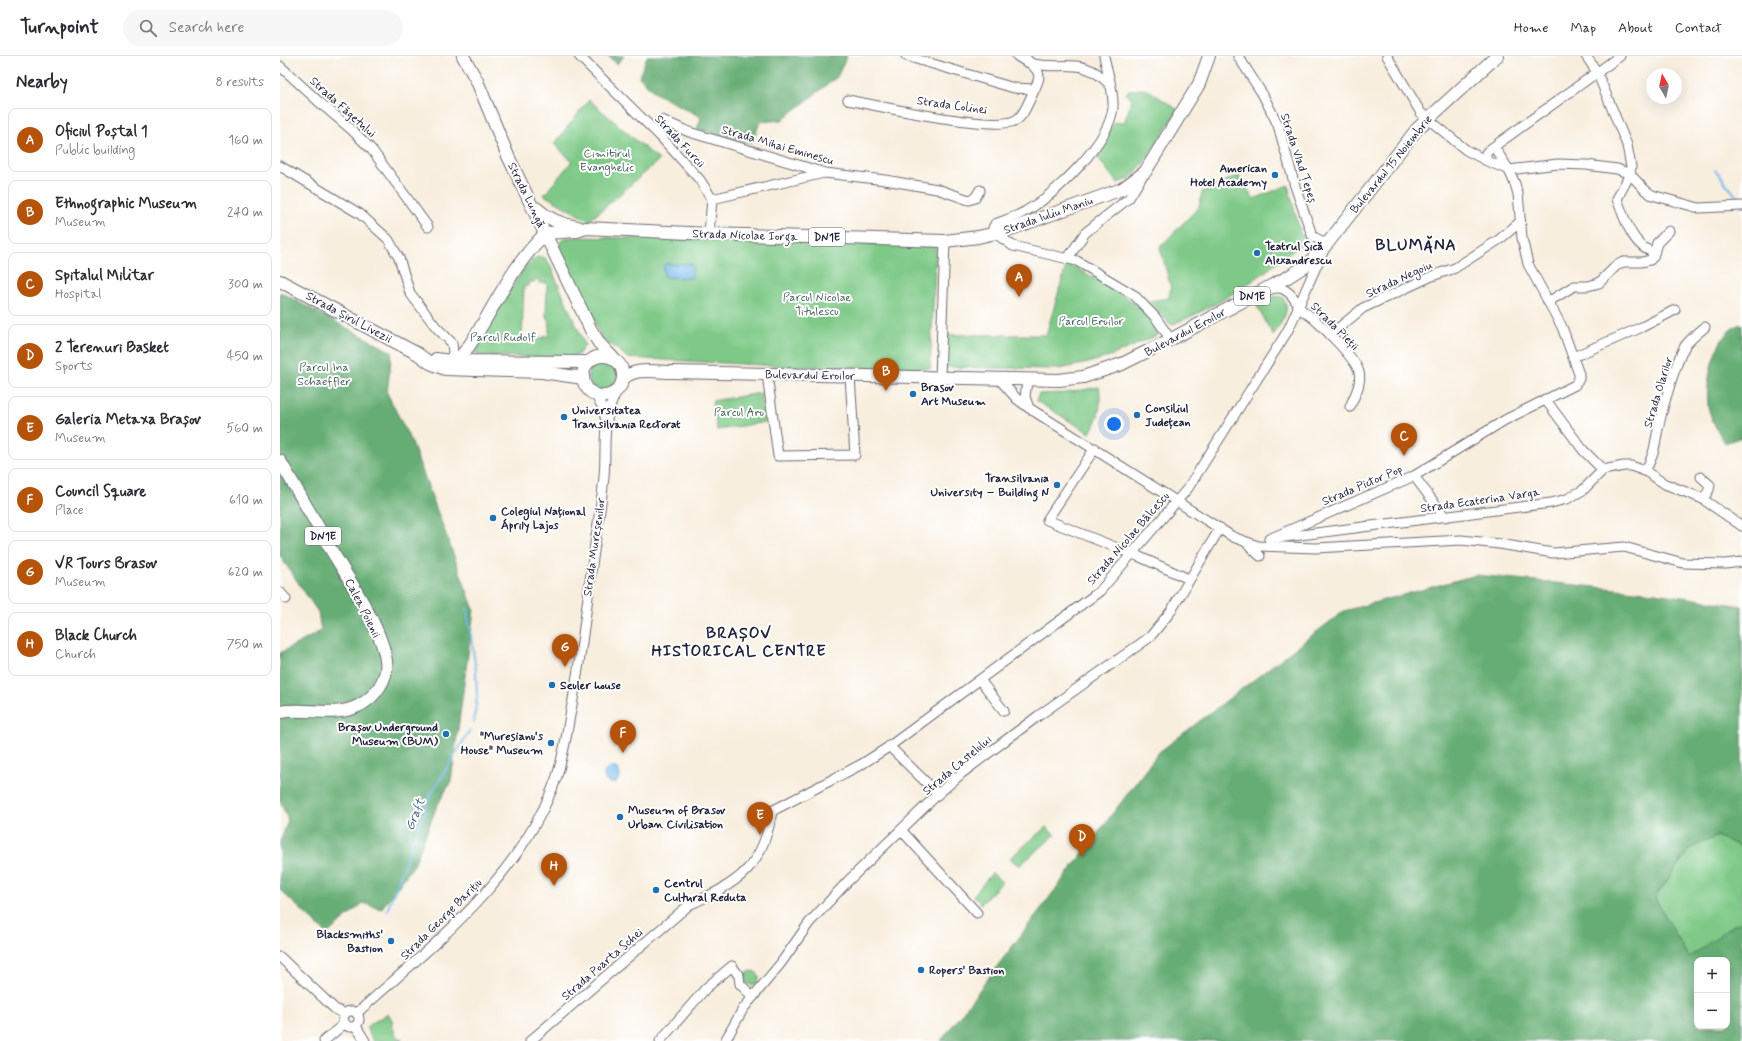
<!DOCTYPE html>
<html lang="en">
<head>
<meta charset="utf-8">
<style>
	:root { --surface:#fff; --page:#f7f7f7; --text:#2b2b33; --muted:#7c7c81; --line:#e1e1e2; --accent:#b45309 }
	body { margin:0; font-family:Mynerve,sans-serif; background:var(--page); color:var(--text) }
	.controls { position:absolute; right:12px; bottom:12px; display:grid; overflow:hidden; border-radius:8px; box-shadow:0 4px 16px #0002 }
	.controls button { width:36px; height:36px; display:grid; place-items:center; padding:0; border:0; border-bottom:1px solid var(--line); background:var(--surface); color:var(--text); font:20px sans-serif }
	.compass { position:absolute; left:1366px; top:12px; width:36px; height:36px; border-radius:50%; background:var(--surface); box-shadow:0 4px 16px #0002; rotate:351deg }
	.you { position:absolute; left:834px; top:368px; width:14px; height:14px; margin:-10px; border:3px solid #fff; border-radius:50%; background:#1a73e8; box-shadow:0 0 0 6px #1a73e833 }
	.badge { display:grid; place-items:center; width:26px; height:26px; border-radius:50%; background:var(--accent); color:#fff; font-size:13px; font-weight:700 }
	.pin { position:absolute; translate:-50% -33px; filter:drop-shadow(0 1px 2px #0008) }
	.pin::after { content:''; position:absolute; top:21px; width:14px; height:12px; background:inherit; clip-path:polygon(0 0,100% 0,50% 100%) }
	.list { margin:0; padding:0; list-style:none }
	h2 { display:flex; justify-content:space-between; align-items:center; height:52px; margin:0; padding:0 16px; font-size:17px }
	h2 small { font-size:13px; font-weight:400; color:var(--muted) }
	.list li { display:grid; grid-template-columns:26px 1fr auto; gap:12px; align-items:center; box-sizing:border-box; height:64px; margin:0 8px 8px; padding:0 8px; border:1px solid var(--line); border-radius:8px }
	.list b { display:block; font-size:15px; white-space:nowrap }
	.list p { margin:0; font-size:13px; white-space:nowrap; color:var(--muted) }
	.list em { font-size:13px; font-style:normal; color:var(--muted) }
	.icon { flex:none; width:22px; height:22px; fill:none; stroke:currentColor; stroke-width:2; stroke-linecap:round; stroke-linejoin:round }
	.map { position:relative; flex:none; width:1462px; height:985px; overflow:hidden }
	header { display:flex; align-items:center; gap:24px; box-sizing:border-box; height:56px; padding:0 20px; background:var(--surface); border-bottom:1px solid var(--line) }
	header strong { font-size:19px }
	nav { display:flex; gap:22px; margin-inline-start:auto; font-size:14px }
	.search { width:280px; height:36px; background:var(--page); display:flex; align-items:center; gap:10px; box-sizing:border-box; padding:0 14px; border-radius:22px; color:var(--muted); font-size:15px }
	main { display:flex }
	aside { flex:1; background:var(--surface) }
	.map>svg:first-child { display:block }
	.green { fill:#7ec987; stroke:#507661; fill-rule:evenodd }
	.forest { fill:#66ad74; stroke:#446858; fill-rule:evenodd }
	.water { fill:#72b9ea; stroke:#4a6e92 }
	.lines { fill:none; stroke-linecap:round; stroke-linejoin:round }
	.stream { stroke:#72b9ea; stroke-width:2 }
	.minor-casing { stroke:#6d6974; stroke-width:11 }
	.major-casing { stroke:#6d6974; stroke-width:14 }
	.minor { stroke:#fff; stroke-width:9 }
	.major { stroke:#fff; stroke-width:12 }
	.poi-dot { fill:#1f6fb2; stroke:#fff; stroke-width:1.5 }
	.labels { text-anchor:middle; stroke-width:4; stroke-linejoin:round; paint-order:stroke }
	.shield { fill:#fff; stroke:#646476; stroke-width:1 }
	.shield-label { font-size:11px; font-weight:bold; fill:#22223b }
	.street-label { font-size:12px; fill:#22223b; stroke:#fff }
	.park-label { font-size:12px; fill:#425c56; stroke:#fff }
	.poi-label { font-size:12px; font-weight:bold; fill:#22223b; stroke:#fff; text-anchor:start }
	.water-label { font-size:13px; font-style:italic; fill:#425e81; stroke:#fff }
	.district-label { font-size:16px; font-weight:bold; letter-spacing:1px; fill:#22223b; stroke:#fff }
</style>
</head>
<body>
<header>
<strong>Turnpoint</strong>
<div class="search"><svg class="icon" aria-label="search" viewBox="0 0 24 24"><circle cx="10" cy="10" r="6"/><path d="M15 15l6 6"/></svg>Search here</div>
<nav><a>Home</a><a>Map</a><a>About</a><a>Contact</a></nav>
</header>
<main>
<aside>
<h2>Nearby<small>8 results</small></h2>
<ul class="list">
<li><span class="badge">A</span><div><b>Oficiul Poștal 1</b><p>Public building</p></div><em>160 m</em></li>
<li><span class="badge">B</span><div><b>Ethnographic Museum</b><p>Museum</p></div><em>240 m</em></li>
<li><span class="badge">C</span><div><b>Spitalul Militar</b><p>Hospital</p></div><em>300 m</em></li>
<li><span class="badge">D</span><div><b>2 Terenuri Basket</b><p>Sports</p></div><em>450 m</em></li>
<li><span class="badge">E</span><div><b>Galeria Metaxa Brașov</b><p>Museum</p></div><em>560 m</em></li>
<li><span class="badge">F</span><div><b>Council Square</b><p>Place</p></div><em>610 m</em></li>
<li><span class="badge">G</span><div><b>VR Tours Brasov</b><p>Museum</p></div><em>620 m</em></li>
<li><span class="badge">H</span><div><b>Black Church</b><p>Church</p></div><em>750 m</em></li>
</ul>
</aside>
<div class="map">
<svg width="1462" height="985" viewBox="0 0 1462 985">
	<rect width="100%" height="100%" fill="#fff"/>
	<filter id="ink" filterUnits="userSpaceOnUse"><feTurbulence type="fractalNoise" baseFrequency=".025" numOctaves="2"/><feDisplacementMap in="SourceGraphic" scale="8" xChannelSelector="R" yChannelSelector="G"/><feConvolveMatrix kernelMatrix="1 2 1 2 8 2 1 2 1" color-interpolation-filters="sRGB"/></filter>
	<filter id="wash" filterUnits="userSpaceOnUse"><feTurbulence type="fractalNoise" baseFrequency=".012" numOctaves="4" result="noise"/><feDisplacementMap in="SourceGraphic" scale="16" xChannelSelector="R" yChannelSelector="G"/><feGaussianBlur stdDeviation="0.9" result="paint"/><feColorMatrix in="noise" values="0 0 0 0 0 0 0 0 0 0 0 0 0 0 0 0 0 1.4 0 .05"/><feComposite in="paint" operator="in"/></filter>
	<g filter="url(#wash)">
		<rect width="100%" height="100%" fill="#f8eede"/>
		<g class="green">
			<path d="M862,33L868,34L898,54L862,109L849,123L837,127L815,98L827,82L834,66L844,67L852,44L846,38L849,34Z"/>
			<path d="M309,44L379,104L309,165L264,139L292,105L274,88Z"/>
			<path d="M958,119L974,143L1008,129L1021,180L1026,179L1027,184C982,219 944,248 891,269L869,245L889,242L891,232L880,191L919,151L922,136Z"/>
			<path d="M293,181L544,186L656,190L650,313L501,310L347,302L340,295L322,283L279,195L280,187L284,182Z"/>
			<path d="M259,201H264L268,205L305,289L298,299L292,302L201,300L195,297L194,292L246,209L255,202ZM255,223L259,224V227H267L266,262L269,263V280H264V282L242,281L244,230H248V226H254Z"/>
			<path d="M787,207C810,220 835,232 856,249C867,257 872,268 882,277L833,299L808,307L779,313L662,311L664,279H766Z"/>
			<path d="M992,240L1002,241C1013,254 1000,268 993,280L976,248Z"/>
			<circle cx="323" cy="320" r="15"/>
			<path d="M819,331C822,347 819,363 810,377L756,345L759,338L785,337Z"/>
			<path d="M481,337L486,366L437,374L432,345Z"/>
			<path d="M766,771L775,779L739,810L730,802Z"/>
			<path d="M1437,780L1462,791V866L1452,870L1409,902L1375,842L1410,792Z"/>
			<path d="M712,817L722,826L701,848L693,840Z"/>
			<circle cx="472" cy="922" r="7"/>
			<path d="M108,957L113,966L111,968L118,983L121,982L122,985H93L86,971Z"/>
		</g>
		<g class="forest">
			<path d="M328,0H344L337,8Z"/>
			<path d="M367,0H567L557,21L502,64L480,66L472,87L417,73L421,61L375,37L359,21Z"/>
			<path d="M0,236L112,296L107,337L132,387L194,554L171,725L156,752L134,809L101,853L83,847L47,878L0,834V787L8,764L0,745V597L41,575L38,556L0,500Z"/>
			<path d="M1462,268V381L1445,387C1439,377 1432,366 1429,354C1423,330 1435,273 1462,268Z"/>
			<path d="M1196,519L1375,537L1462,550V791L1437,780L1409,793L1375,842L1409,902L1452,870L1462,866V985H661L879,696L1064,555ZM1417,904H1447V970H1417Z"/>
		</g>
		<g class="water">
			<path d="M384,208H412V222L384,221Z"/>
			<circle cx="332" cy="719" r="8"/>
		</g>
		<g class="lines">
			<g class="stream">
				<path d="M1435,114L1457,141L1462,142"/>
				<path d="M187,552L196,615L197,641L194,666"/>
				<path d="M107,855L150,740L190,674"/>
			</g>
		</g>
	</g>
	<g filter="url(#ink)">
		<g class="lines">
			<g class="minor-casing">
				<g id="minor">
					<path d="M299,0L381,81L420,124L432,143L429,178"/>
					<path d="M626,0L734,32L755,33"/>
					<path d="M737,0C742,3 748,8 753,8C785,14 803,0 829,28"/>
					<path d="M824,0C827,16 834,34 833,51C830,86 776,138 746,155C736,161 725,164 715,168L713,172L715,177L733,190L797,205L854,239L876,262L891,284"/>
					<path d="M1107,0L1141,57L1186,94L1207,105L1229,114L1278,108L1306,109L1337,113L1350,118L1365,134L1372,139L1419,152L1462,150"/>
					<path d="M1306,0L1317,16L1347,89L1351,111L1350,118L1337,143C1344,161 1353,192 1374,196"/>
					<path d="M0,10L38,45L72,74L92,94L148,171"/>
					<path d="M568,44C599,50 710,75 734,65C743,62 747,49 751,41C763,15 762,20 744,0"/>
					<path d="M382,64L409,76L545,117L605,124L657,133L689,144L695,142L700,134"/>
					<path d="M1206,104V97L1209,94L1340,0"/>
					<path d="M0,110L80,158L108,183L119,202L130,237L156,271L172,287L173,297L169,305"/>
					<path d="M432,143L544,117"/>
					<path d="M788,202L805,177L849,142L863,119"/>
					<path d="M988,234C993,232 1000,231 1005,234C1013,239 1015,244 1019,251C1022,255 1029,259 1033,262C1044,272 1076,303 1079,316C1082,328 1074,340 1070,351"/>
					<path d="M1268,246L1294,230H1308L1319,227L1336,210L1343,206H1362L1370,204L1373,201L1377,187L1389,175"/>
					<path d="M1050,279L1083,252L1152,220L1175,212L1220,183L1240,166"/>
					<path d="M1293,301L1362,271L1395,254"/>
					<path d="M487,318L498,400L575,399L570,320"/>
					<path d="M660,322L665,185"/>
					<path d="M720,324L737,343L749,352L953,481L978,490L1036,492L1181,484L1220,488L1273,497L1344,491L1403,507L1445,508L1462,506"/>
					<path d="M747,325L745,341L749,352"/>
					<path d="M314,337L321,348L326,364"/>
					<path d="M1265,343L1303,394L1323,414"/>
					<path d="M815,392L767,464L860,501L909,523"/>
					<path d="M1365,415C1376,396 1374,389 1379,369C1383,350 1396,306 1405,290C1410,283 1418,277 1425,271"/>
					<path d="M1134,420L1165,461"/>
					<path d="M1421,442C1427,439 1429,436 1430,429L1421,421"/>
					<path d="M997,482L1271,447L1287,443L1303,434L1323,414L1344,410H1351L1365,415L1385,428L1421,442L1462,470"/>
					<path d="M989,483L1134,420L1225,364L1295,329L1299,323V318L1282,271L1248,208L1242,182L1238,138L1235,128L1229,114L1214,91"/>
					<path d="M967,487L980,500"/>
					<path d="M0,536L6,543"/>
					<path d="M700,624L724,655"/>
					<path d="M609,690L658,738"/>
					<path d="M622,775L697,857"/>
					<path d="M0,901L55,953L65,958"/>
					<circle cx="71" cy="963" r="8"/>
					<path d="M77,957C153,889 243,820 277,720C284,698 287,676 291,654C302,599 307,543 315,488C318,466 322,443 324,421C327,385 320,365 339,331"/>
					<path d="M76,970L85,985"/>
					<path d="M44,985L65,967"/>
					<path d="M250,985L409,849C458,827 483,812 492,755L582,708L607,692L820,535L908,432L1007,276C1021,247 1032,217 1047,188L1034,181L1032,179L1015,130L998,69L983,39L958,0"/>
					<path d="M380,985L426,932L452,910L459,920L460,928L473,941"/>
					<path d="M445,985L463,953L501,907L529,867L568,825L658,738L682,717L758,660L870,581L891,555L940,472"/>
				</g>
			</g>
			<g class="major-casing">
				<g id="major">
					<path d="M183,0L197,25L228,100L311,274L319,287L333,302"/>
					<path d="M256,152C268,163 282,169 298,171"/>
					<path d="M266,177L297,175L306,172L429,178L665,185L698,181L725,175L842,133L865,116L919,28L929,0"/>
					<path d="M0,225L138,298L150,307L165,313L262,316L303,322"/>
					<circle cx="323" cy="320" r="20"/>
					<path d="M156,303L169,305L308,306"/>
					<path d="M176,310C179,300 186,295 191,287C215,250 233,208 266,177"/>
					<path d="M343,323C355,311 375,316 391,316L779,324L803,321L842,308L882,288L1008,221L1028,208L1047,188L1137,73L1217,0"/>
					<path d="M0,405C17,434 34,463 50,492C66,519 111,585 106,615C103,630 91,644 78,650C55,662 25,651 0,656"/>
				</g>
			</g>
			<use href="#minor" class="minor"/>
			<use href="#major" class="major"/>
		</g>
	</g>
	<g class="poi-dot">
		<circle cx="995" cy="119" r="4"/>
		<circle cx="977" cy="197" r="4"/>
		<circle cx="633" cy="338" r="4"/>
		<circle cx="857" cy="359" r="4"/>
		<circle cx="284" cy="361" r="4"/>
		<circle cx="777" cy="429" r="4"/>
		<circle cx="213" cy="462" r="4"/>
		<circle cx="272" cy="629" r="4"/>
		<circle cx="166" cy="678" r="4"/>
		<circle cx="271" cy="687" r="4"/>
		<circle cx="340" cy="761" r="4"/>
		<circle cx="376" cy="834" r="4"/>
		<circle cx="111" cy="885" r="4"/>
		<circle cx="641" cy="914" r="4"/>
	</g>
	<g class="labels">
		<g class="shield">
			<rect x="529" y="172" width="36" height="18" rx="3"/>
			<rect x="954" y="231" width="36" height="18" rx="3"/>
			<rect x="25" y="471" width="36" height="18" rx="3"/>
		</g>
		<g class="shield-label">
			<text x="547" y="185">DN1E</text>
			<text x="972" y="244">DN1E</text>
			<text x="43" y="484">DN1E</text>
		</g>
		<g class="street-label">
			<text transform="translate(672 49) rotate(8)" y="4">Strada Colinei</text>
			<text transform="translate(63 51) rotate(42)" y="4">Strada Făgetului</text>
			<text transform="translate(400 85) rotate(47)" y="4">Strada Furcii</text>
			<text transform="translate(498 89) rotate(16)" y="4">Strada Mihai Eminescu</text>
			<text transform="translate(1019 102) rotate(72)" y="4">Strada Vlad Țepeș</text>
			<text transform="translate(1111 108) rotate(-51)" y="4">Bulevardul 15 Noiembrie</text>
			<text transform="translate(247 139) rotate(64)" y="4">Strada Lungă</text>
			<text transform="translate(768 159) rotate(-19)" y="4">Strada Iuliu Maniu</text>
			<text transform="translate(465 179) rotate(2)" y="4">Strada Nicolae Iorga</text>
			<text transform="translate(1119 223) rotate(-25)" y="4">Strada Negoiu</text>
			<text transform="translate(69 261) rotate(28)" y="4">Strada Șirul Livezii</text>
			<text transform="translate(1055 270) rotate(45)" y="4">Strada Pieții</text>
			<text transform="translate(905 276) rotate(-28)" y="4">Bulevardul Eroilor</text>
			<text transform="translate(530 319) rotate(1)" y="4">Bulevardul Eroilor</text>
			<text transform="translate(1378 336) rotate(-73)" y="4">Strada Olarilor</text>
			<text transform="translate(1082 429) rotate(-23)" y="4">Strada Pictor Pop</text>
			<text transform="translate(1200 444) rotate(-8)" y="4">Strada Ecaterina Varga</text>
			<text transform="translate(848 482) rotate(-49)" y="4">Strada Nicolae Bălcescu</text>
			<text transform="translate(314 491) rotate(-82)" y="4">Strada Mureșenilor</text>
			<text transform="translate(83 552) rotate(63)" y="4">Calea Poienii</text>
			<text transform="translate(677 709) rotate(-40)" y="4">Strada Castelului</text>
			<text transform="translate(161 863) rotate(-45)" y="4">Strada George Barițiu</text>
			<text transform="translate(322 908) rotate(-41)" y="4">Strada Poarta Schei</text>
		</g>
		<g class="park-label">
			<text x="327" y="101">Cimitirul<tspan x="327" dy="14">Evanghelic</tspan></text>
			<text x="537" y="245">Parcul Nicolae<tspan x="537" dy="14">Titulescu</tspan></text>
			<text x="811" y="269">Parcul Eroilor</text>
			<text x="223" y="285">Parcul Rudolf</text>
			<text x="44" y="315">Parcul Ina<tspan x="44" dy="14">Schaeffler</tspan></text>
			<text x="459" y="360">Parcul Aro</text>
		</g>
		<g class="poi-label">
			<text x="987" y="116" text-anchor="end">American<tspan x="987" dy="14">Hotel Academy</tspan></text>
			<text x="985" y="194">Teatrul Sică<tspan x="985" dy="14">Alexandrescu</tspan></text>
			<text x="641" y="335">Brasov<tspan x="641" dy="14">Art Museum</tspan></text>
			<text x="865" y="356">Consiliul<tspan x="865" dy="14">Județean</tspan></text>
			<text x="292" y="358">Universitatea<tspan x="292" dy="14">Transilvania Rectorat</tspan></text>
			<text x="769" y="426" text-anchor="end">Transilvania<tspan x="769" dy="14">University – Building N</tspan></text>
			<text x="221" y="459">Colegiul Național<tspan x="221" dy="14">Áprily Lajos</tspan></text>
			<text x="280" y="633">Seuler house</text>
			<text x="158" y="675" text-anchor="end">Brașov Underground<tspan x="158" dy="14">Museum (BUM)</tspan></text>
			<text x="263" y="684" text-anchor="end">"Muresianu's<tspan x="263" dy="14">House" Museum</tspan></text>
			<text x="348" y="758">Museum of Brasov<tspan x="348" dy="14">Urban Civilisation</tspan></text>
			<text x="384" y="831">Centrul<tspan x="384" dy="14">Cultural Reduta</tspan></text>
			<text x="103" y="882" text-anchor="end">Blacksmiths'<tspan x="103" dy="14">Bastion</tspan></text>
			<text x="649" y="918">Ropers' Bastion</text>
		</g>
		<g class="water-label">
			<text transform="translate(134 758) rotate(-69)" y="5">Graft</text>
		</g>
		<g class="district-label">
			<text x="1136" y="194">BLUMĂNA</text>
			<text x="459" y="582">BRAȘOV<tspan x="459" dy="18">HISTORICAL CENTRE</tspan></text>
		</g>
	</g>
</svg>
<div class="controls">
<button>+</button>
<button>−</button>
</div>
<svg class="compass" viewBox="-18 -18 36 36"><path d="M0-13l5 13h-10z" fill="#e53935"/><path d="M0 13l5-13h-10z" fill="#7c7c81"/></svg>
<div class="you"></div>
<div class="pin badge" style="left:739px;top:241px">A</div>
<div class="pin badge" style="left:606px;top:335px">B</div>
<div class="pin badge" style="left:1124px;top:400px">C</div>
<div class="pin badge" style="left:802px;top:801px">D</div>
<div class="pin badge" style="left:480px;top:779px">E</div>
<div class="pin badge" style="left:343px;top:697px">F</div>
<div class="pin badge" style="left:285px;top:611px">G</div>
<div class="pin badge" style="left:274px;top:830px">H</div>
</div>
</main>
</body>
</html>
